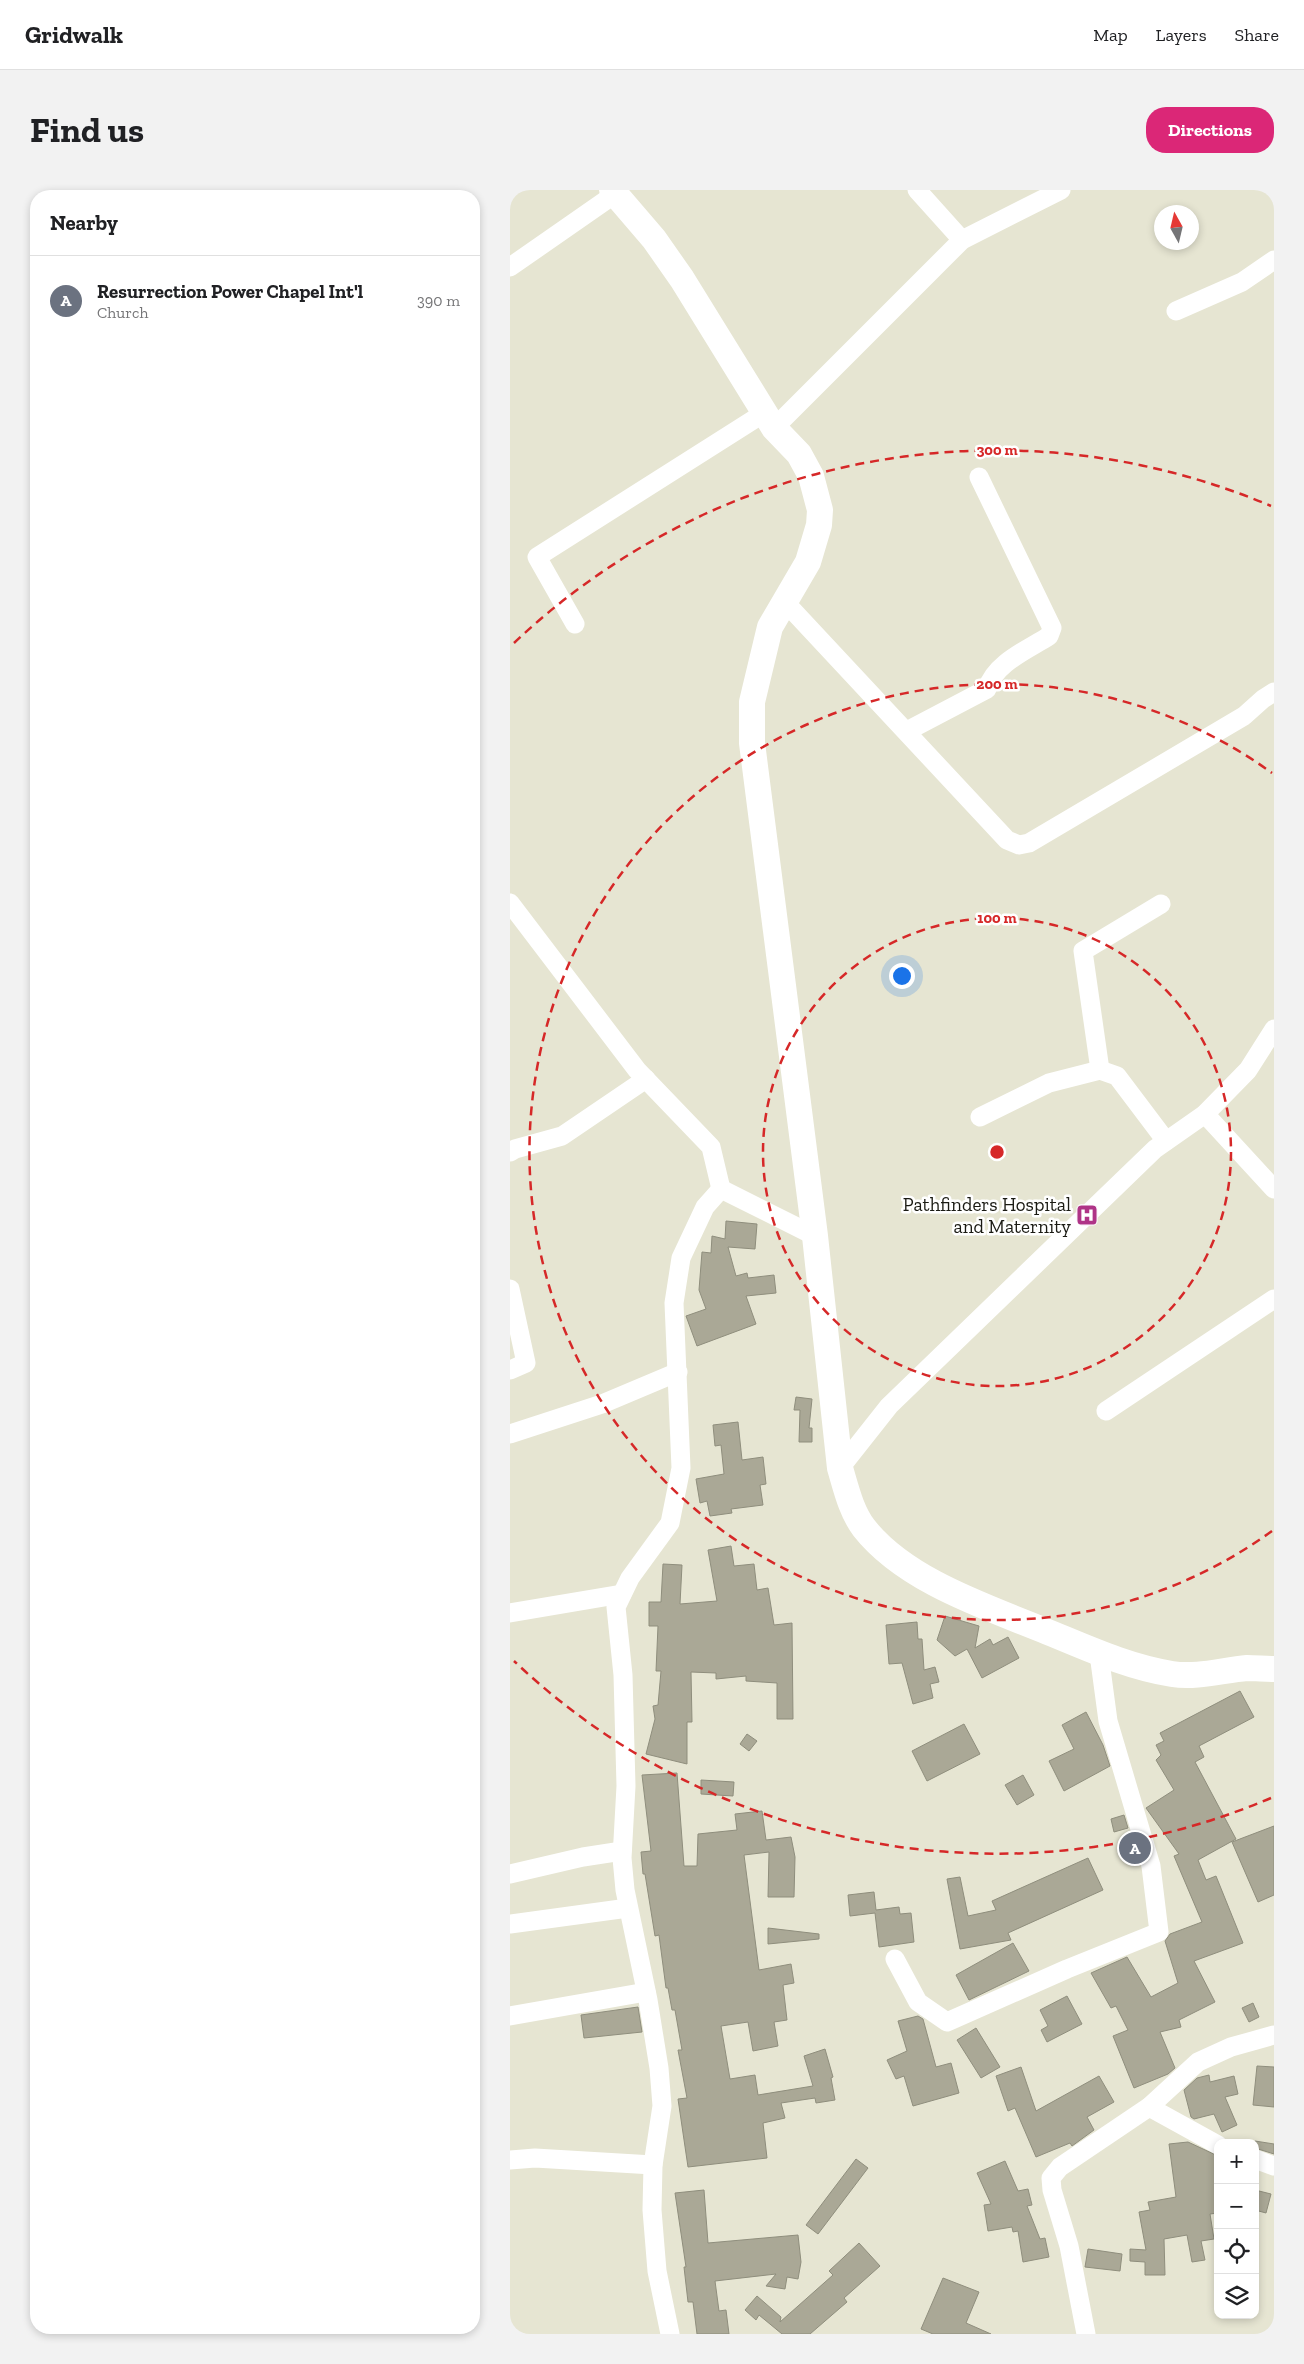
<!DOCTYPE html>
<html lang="en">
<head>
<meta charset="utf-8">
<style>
	:root { --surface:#fff; --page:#f2f2f2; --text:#202124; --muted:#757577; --line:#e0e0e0; --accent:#db2777 }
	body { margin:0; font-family:"Zilla Slab",serif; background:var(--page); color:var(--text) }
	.controls { position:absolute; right:15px; bottom:15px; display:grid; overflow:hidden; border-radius:10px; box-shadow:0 2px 8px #0003 }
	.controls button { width:45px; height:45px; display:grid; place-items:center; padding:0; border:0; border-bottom:1px solid var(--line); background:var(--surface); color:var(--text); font:25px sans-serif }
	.compass { position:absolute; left:644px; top:15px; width:45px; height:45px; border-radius:50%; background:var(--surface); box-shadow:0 2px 8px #0003; rotate:352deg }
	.you { position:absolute; left:391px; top:785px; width:18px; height:18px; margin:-12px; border:4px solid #fff; border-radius:50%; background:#1a73e8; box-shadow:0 0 0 8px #1a73e833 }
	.badge { display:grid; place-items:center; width:32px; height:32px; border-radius:50%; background:var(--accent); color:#fff; font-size:16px; font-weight:700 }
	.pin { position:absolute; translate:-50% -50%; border:2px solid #fff; box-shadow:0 1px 5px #0006 }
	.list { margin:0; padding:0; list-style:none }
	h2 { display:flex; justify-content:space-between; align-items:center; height:65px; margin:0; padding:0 20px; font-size:21px }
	h2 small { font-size:16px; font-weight:400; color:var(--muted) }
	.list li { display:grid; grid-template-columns:32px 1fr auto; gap:15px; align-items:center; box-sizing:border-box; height:90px; padding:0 20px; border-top:1px solid var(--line) }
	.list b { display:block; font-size:19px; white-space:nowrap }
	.list p { margin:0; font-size:16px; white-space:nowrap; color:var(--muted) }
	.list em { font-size:16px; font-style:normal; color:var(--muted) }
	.icon { flex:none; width:28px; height:28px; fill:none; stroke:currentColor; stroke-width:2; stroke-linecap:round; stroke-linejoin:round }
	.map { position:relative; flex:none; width:764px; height:2144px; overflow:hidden; border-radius:20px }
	header { display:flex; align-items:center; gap:30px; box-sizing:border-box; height:70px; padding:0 25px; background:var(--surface); border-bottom:1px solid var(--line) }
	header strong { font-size:24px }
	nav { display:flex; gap:28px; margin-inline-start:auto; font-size:18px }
	.intro { display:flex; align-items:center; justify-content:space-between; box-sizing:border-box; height:120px; padding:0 30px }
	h1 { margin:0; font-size:35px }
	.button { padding:12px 22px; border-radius:20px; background:var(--accent); color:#fff; font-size:18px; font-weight:700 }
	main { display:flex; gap:30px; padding:0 30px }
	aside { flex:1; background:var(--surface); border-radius:20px; box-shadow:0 2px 8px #0003 }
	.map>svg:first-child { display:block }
	.building { fill:#aaa896; stroke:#8f8e7d }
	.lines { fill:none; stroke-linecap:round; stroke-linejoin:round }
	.street { stroke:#fff; stroke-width:19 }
	.secondary { stroke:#fff; stroke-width:26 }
	.ring { fill:none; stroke:#d62828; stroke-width:2.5; stroke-dasharray:9 6 }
	.labels { text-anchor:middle; stroke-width:5; stroke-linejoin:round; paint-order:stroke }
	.poi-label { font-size:19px; fill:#1a1a13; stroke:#fff; text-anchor:end }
	.centre { fill:#d62828; stroke:#fff; stroke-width:2.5 }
	.ring-label { font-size:15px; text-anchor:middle; font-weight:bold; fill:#d62828; stroke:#fff; stroke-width:5; stroke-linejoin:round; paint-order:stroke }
</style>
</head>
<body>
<header>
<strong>Gridwalk</strong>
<nav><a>Map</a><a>Layers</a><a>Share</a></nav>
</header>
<div class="intro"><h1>Find us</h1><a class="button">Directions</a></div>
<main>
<aside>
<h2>Nearby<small></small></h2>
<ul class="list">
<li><span class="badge" style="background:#6b7280">A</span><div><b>Resurrection Power Chapel Int'l</b><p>Church</p></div><em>390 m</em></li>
</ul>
</aside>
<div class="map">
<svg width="764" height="2144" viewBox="0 0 764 2144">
	<rect width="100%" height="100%" fill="#e6e5d2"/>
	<g class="building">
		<path d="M216,1031L247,1034L245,1059L218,1057L226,1086L237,1083L238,1088L264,1085L266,1103L236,1106L246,1134L187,1156L176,1126L196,1119L189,1100L192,1062L201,1063L202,1046L215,1049Z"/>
		<path d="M286,1207L302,1209L299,1238H302V1252H289L290,1220H284Z"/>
		<path d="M228,1232L232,1270L253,1267L256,1294L250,1295L253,1315L221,1319L222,1323L200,1326L197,1311L190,1313L186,1289L214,1284L211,1255L205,1256L203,1235Z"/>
		<path d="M221,1356L224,1376L244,1374L247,1400L258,1398L264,1435L282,1433L283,1529H267V1493L236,1491V1486L206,1489V1483L181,1482L182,1532H177V1574L136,1564L145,1529L143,1516L148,1515L151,1481H146L148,1436H139V1412H151L153,1374L172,1375L170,1414L207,1411L198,1360Z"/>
		<path d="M435,1426L469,1436L465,1458L480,1449L483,1455L498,1447L509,1468L472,1488L457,1459L445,1466L427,1450Z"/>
		<path d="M407,1432L408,1449H412L414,1480L425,1477L429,1492L420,1494L423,1508L403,1514L392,1473L379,1474L376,1435Z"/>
		<path d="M730,1501L744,1527L689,1556L694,1567L685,1572L726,1649L688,1670L696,1690L706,1686L733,1753L684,1771L705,1812L669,1830L671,1837L650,1842L665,1878L658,1884L624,1898L603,1846L618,1840L606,1816L601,1818L581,1783L617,1767L641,1807L668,1793L655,1751L660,1744L692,1732L664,1666L669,1664L636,1618L664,1600L646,1570L651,1565L646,1555L654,1551L650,1543Z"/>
		<path d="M576,1522L593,1555L600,1576L554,1601L539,1571L564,1559L552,1535Z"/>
		<path d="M454,1534L470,1564L417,1591L402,1561Z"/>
		<path d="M237,1544L247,1551L239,1561L230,1554Z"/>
		<path d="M167,1583L174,1676H187L188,1644L227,1640L225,1624L252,1621L256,1650L281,1647L285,1667L284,1707H258L259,1662L234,1665L249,1780L281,1774L284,1793L273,1795L277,1830L264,1832L268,1856L243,1861L238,1832L211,1836L220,1889L245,1885L248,1905L303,1896L294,1866L315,1859L323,1887L321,1888L325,1910L306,1913L305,1908L271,1913L275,1928L253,1933L257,1968L178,1977L168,1909L177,1908L168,1860H172L165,1820H162L158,1798H156L149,1745L145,1746L135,1684H133L131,1662L141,1661L132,1585Z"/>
		<path d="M513,1585L524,1605L507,1615L495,1595Z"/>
		<path d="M191,1590L224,1592L223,1606L191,1604Z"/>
		<path d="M614,1625L618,1638L604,1642L601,1629Z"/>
		<path d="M764,1636V1705L748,1712L722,1652Z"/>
		<path d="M578,1668L593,1700L498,1743L501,1750L450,1759L437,1689L450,1687L458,1726L486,1720L482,1711Z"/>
		<path d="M364,1702L366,1720L389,1717L390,1724L401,1723L404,1752L369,1757L365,1723L340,1726L338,1705Z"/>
		<path d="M258,1738L309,1744V1749L258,1754Z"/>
		<path d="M503,1753L519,1781L459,1810L446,1785Z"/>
		<path d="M557,1806L572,1834L537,1852L531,1840L538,1836L530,1820Z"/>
		<path d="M743,1813L749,1827L739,1832L732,1818Z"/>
		<path d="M128,1817L132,1842L74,1848L71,1825Z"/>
		<path d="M408,1826L413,1829L426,1877L441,1873L449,1903L403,1916L394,1886L386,1889L377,1870L397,1861L388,1831Z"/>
		<path d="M466,1838L490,1877L471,1888L447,1850Z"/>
		<path d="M747,1876L764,1877V1917L743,1915Z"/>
		<path d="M511,1877L526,1921L589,1886L604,1912L577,1927L584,1940L562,1956L560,1953L526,1967L505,1918L498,1921L486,1886Z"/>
		<path d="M699,1885L700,1892L724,1886L728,1904L715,1907L727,1935L712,1942L704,1924L684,1929L681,1927L674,1900L687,1888Z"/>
		<path d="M745,1951L764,1954V1964L745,1958Z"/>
		<path d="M678,1952L708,1966V2023L700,2024L704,2049L691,2051L695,2070L682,2072L677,2045L654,2049L655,2085H635V2072L620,2071V2059L636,2060L629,2022L640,2020L638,2012L666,2007L659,1954Z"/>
		<path d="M346,1969L358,1978L308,2044L296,2035Z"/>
		<path d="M495,1971L508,2001L518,1999L522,2015L517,2016L530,2049L535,2048L539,2067L513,2072L508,2041L503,2042L502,2037L478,2041L474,2015L481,2014L467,1983Z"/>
		<path d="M194,2000L198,2053L288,2045L291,2072L288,2089L277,2087L275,2099L256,2096L266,2084L205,2091L209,2121L216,2120L219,2144H187L183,2112H178L174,2077H176L165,2003Z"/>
		<path d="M745,2000L761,2004L756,2023L745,2020Z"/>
		<path d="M349,2053L370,2076L334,2108L337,2112L300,2144H272L249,2125L246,2130L235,2120L247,2106L271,2127L270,2132L323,2085L319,2081Z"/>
		<path d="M578,2059L612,2064L610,2081L575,2077Z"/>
		<path d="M433,2088L469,2102L456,2133L481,2144H423L411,2139Z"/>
	</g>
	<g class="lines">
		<g class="street">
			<path d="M407,0L452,50"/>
			<path d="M0,77L105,4"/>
			<path d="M666,121L732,92L764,70"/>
			<path d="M264,238L452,50L551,0"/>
			<path d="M274,411L497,650L509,655L519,653L734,526L753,509L764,502"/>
			<path d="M65,434L27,367L254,223"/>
			<path d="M397,541L477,499C485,473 517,460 539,446L542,438L469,287"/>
			<path d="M0,713L127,880L201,957L211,999"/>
			<path d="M590,880L573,761L651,714"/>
			<path d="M695,924L764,999"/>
			<path d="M470,927L539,893L590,880L607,886L656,951"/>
			<path d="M0,962L5,959L52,946L136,889"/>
			<path d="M0,1099L16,1173L0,1180"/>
			<path d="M596,1221L764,1109"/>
			<path d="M0,1244L92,1214L168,1182"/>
			<path d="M330,1278L379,1216L645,959L695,924L738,880L764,839"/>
			<path d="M0,1423L112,1404"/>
			<path d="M0,1684L73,1667L112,1661"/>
			<path d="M0,1734L118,1718"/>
			<path d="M385,1769L408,1812L437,1832L557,1779L649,1742L641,1676L598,1531L589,1464"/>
			<path d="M0,1826L136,1802"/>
			<path d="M639,1917L688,1872L721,1857L764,1845"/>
			<path d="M745,1969L764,1976"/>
			<path d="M0,1970L25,1968L143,1975"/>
			<path d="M160,2144L147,2081L142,2020L143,1975L152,1916L149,1878L138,1810L115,1700L112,1668L116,1596L113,1485L106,1417L120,1388L160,1333L171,1278L164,1113L171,1068L195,1017L211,999L305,1046"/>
			<path d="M576,2144L559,2056L542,2000L541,1988L550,1977L639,1917L708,1955"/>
		</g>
		<path class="secondary" d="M102,0L144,49L172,89L264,238L289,264L301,286L310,320L309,335L298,372L260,437L242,512V553L305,1046L330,1278C336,1298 341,1321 354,1338C395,1390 474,1416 533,1440C575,1457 617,1477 662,1484C687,1488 713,1480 737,1478C746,1478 755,1479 764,1479"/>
	</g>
	<g class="ring">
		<circle cx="487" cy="962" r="234"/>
		<path d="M762 1341A468 468 0 1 1 762 583"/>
		<path d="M761 1608A702 702 0 0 1 4 1471M4 453A702 702 0 0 1 761 316"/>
	</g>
	<defs>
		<g id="hospital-square" transform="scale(1.125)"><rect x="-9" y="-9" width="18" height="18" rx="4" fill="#af3487" stroke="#fff"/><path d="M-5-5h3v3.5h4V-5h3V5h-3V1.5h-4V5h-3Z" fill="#fff"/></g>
	</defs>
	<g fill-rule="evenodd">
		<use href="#hospital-square" x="577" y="1025"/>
	</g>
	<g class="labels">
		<g class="poi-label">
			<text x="561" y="1021">Pathfinders Hospital<tspan x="561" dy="22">and Maternity</tspan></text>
		</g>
	</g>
	<circle cx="487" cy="962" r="8" class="centre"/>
	<g class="ring-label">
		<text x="487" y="265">300 m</text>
		<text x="487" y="499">200 m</text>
		<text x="487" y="733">100 m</text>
	</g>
</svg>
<div class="controls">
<button>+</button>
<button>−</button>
<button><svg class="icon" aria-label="locate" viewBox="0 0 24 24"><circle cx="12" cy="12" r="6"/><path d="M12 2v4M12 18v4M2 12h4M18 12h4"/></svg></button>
<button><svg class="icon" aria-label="layers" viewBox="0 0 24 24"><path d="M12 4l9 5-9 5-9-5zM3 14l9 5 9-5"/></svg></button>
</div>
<svg class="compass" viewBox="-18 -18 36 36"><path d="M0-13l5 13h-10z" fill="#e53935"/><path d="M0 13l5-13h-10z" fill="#757577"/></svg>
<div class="you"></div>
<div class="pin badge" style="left:625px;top:1658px;background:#6b7280">A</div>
</div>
</main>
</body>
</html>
